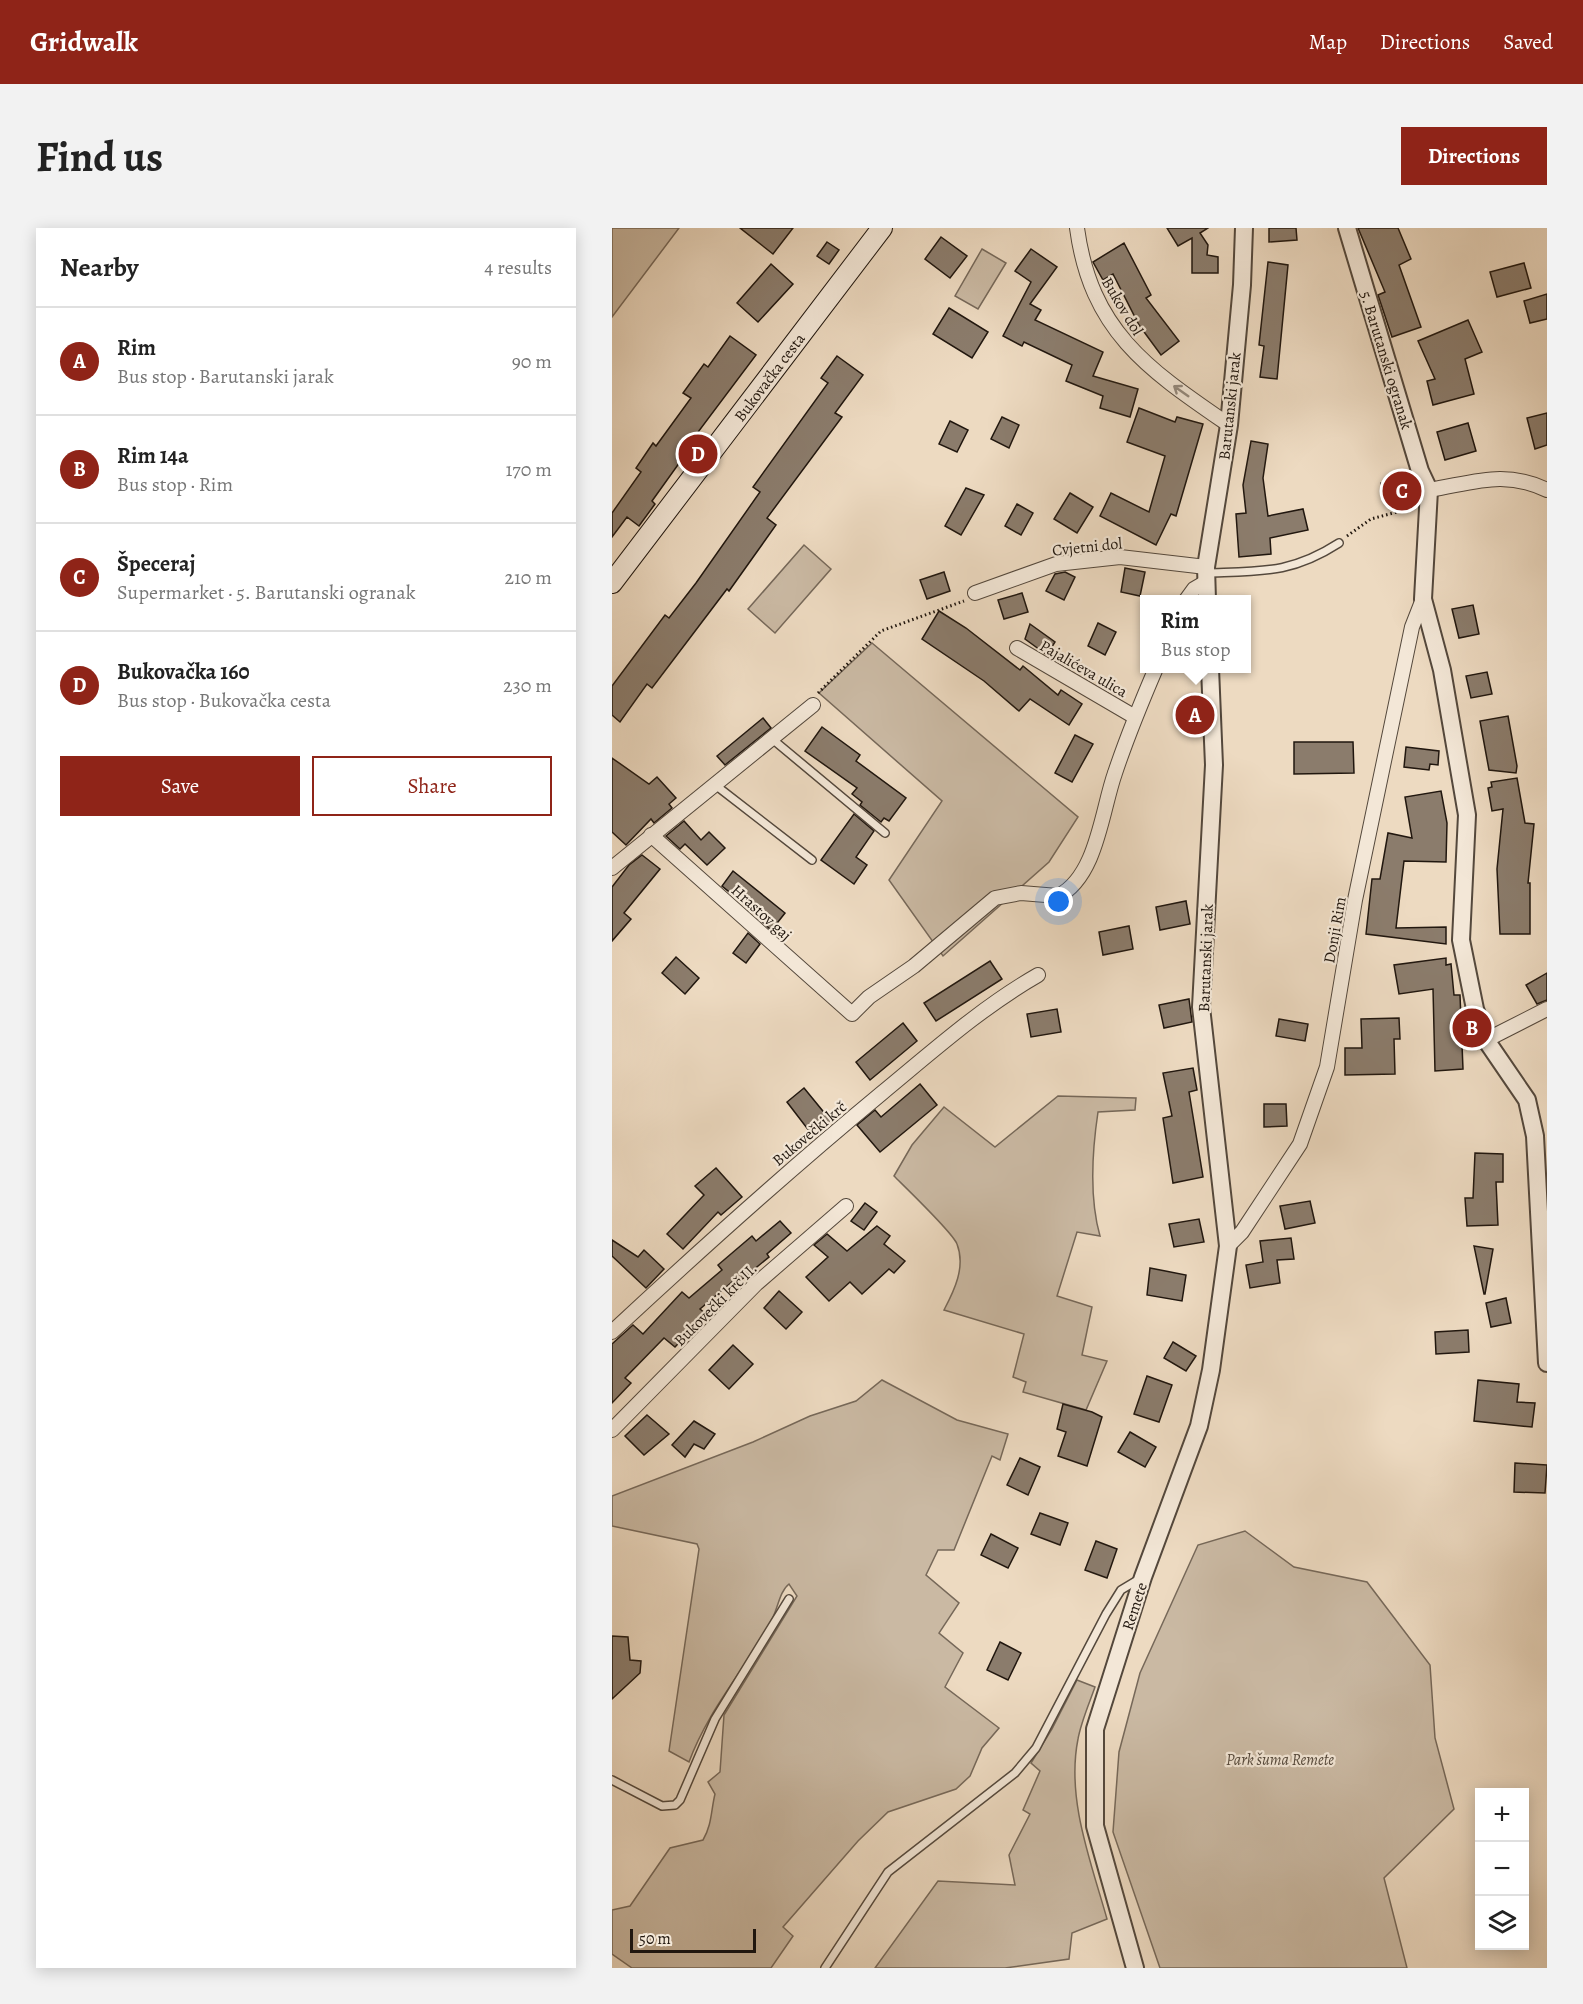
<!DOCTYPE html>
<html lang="en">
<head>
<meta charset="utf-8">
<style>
	:root { --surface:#fff; --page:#f2f2f2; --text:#222; --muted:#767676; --line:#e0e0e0; --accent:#8f2418 }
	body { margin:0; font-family:Alegreya,serif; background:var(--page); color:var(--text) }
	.controls { position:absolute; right:18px; bottom:18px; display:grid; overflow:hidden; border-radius:0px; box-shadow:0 3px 15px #0003 }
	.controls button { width:54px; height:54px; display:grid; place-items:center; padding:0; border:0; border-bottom:2px solid var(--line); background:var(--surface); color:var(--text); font:30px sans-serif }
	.scale { position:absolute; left:18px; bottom:15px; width:126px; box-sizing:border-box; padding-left:6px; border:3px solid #21170f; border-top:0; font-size:16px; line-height:21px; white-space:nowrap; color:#21170f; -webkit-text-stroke:4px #f3e7d7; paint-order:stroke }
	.you { position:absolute; left:447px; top:674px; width:21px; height:21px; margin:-15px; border:4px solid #fff; border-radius:50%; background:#1a73e8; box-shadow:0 0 0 9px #1a73e833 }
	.badge { display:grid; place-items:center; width:39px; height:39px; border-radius:50%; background:var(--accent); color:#fff; font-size:20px; font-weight:700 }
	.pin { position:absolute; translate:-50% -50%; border:3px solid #fff; box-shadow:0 2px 6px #0006 }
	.popup { position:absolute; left:528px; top:367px; width:111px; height:78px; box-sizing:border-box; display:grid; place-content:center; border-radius:0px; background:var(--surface); filter:drop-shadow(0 2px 4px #0005); font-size:20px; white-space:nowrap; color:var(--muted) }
	.popup b { font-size:22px; color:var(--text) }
	.popup::after { content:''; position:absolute; left:50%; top:100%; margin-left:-12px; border:12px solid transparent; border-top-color:var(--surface) }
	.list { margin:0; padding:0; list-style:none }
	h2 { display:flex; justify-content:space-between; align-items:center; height:78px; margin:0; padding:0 24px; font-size:26px }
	h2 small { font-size:20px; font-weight:400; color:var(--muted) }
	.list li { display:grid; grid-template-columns:39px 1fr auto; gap:18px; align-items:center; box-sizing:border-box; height:108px; padding:0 24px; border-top:2px solid var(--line) }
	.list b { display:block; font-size:22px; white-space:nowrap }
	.list p { margin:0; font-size:20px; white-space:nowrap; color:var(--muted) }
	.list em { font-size:20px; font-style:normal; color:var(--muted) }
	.actions { display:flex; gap:12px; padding:18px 24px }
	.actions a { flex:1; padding:14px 0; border:2px solid var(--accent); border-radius:0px; text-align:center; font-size:21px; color:var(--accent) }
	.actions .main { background:var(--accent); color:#fff }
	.icon { flex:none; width:33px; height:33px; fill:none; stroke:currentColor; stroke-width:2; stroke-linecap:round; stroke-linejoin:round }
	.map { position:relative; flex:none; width:935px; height:1740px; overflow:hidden; border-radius:0px }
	header { display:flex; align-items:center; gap:36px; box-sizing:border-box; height:84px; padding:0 30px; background:var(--accent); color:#fff }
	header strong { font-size:28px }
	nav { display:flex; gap:33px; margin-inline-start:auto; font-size:21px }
	.intro { display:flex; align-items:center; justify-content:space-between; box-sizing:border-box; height:144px; padding:0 36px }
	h1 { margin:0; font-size:42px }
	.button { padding:15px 27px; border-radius:0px; background:var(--accent); color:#fff; font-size:21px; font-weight:700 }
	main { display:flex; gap:36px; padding:0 36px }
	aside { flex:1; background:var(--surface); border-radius:0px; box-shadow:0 3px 15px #0003 }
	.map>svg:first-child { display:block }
	.green { fill:#cab9a3; stroke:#766859; stroke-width:1.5 }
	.building { fill:#8b7c6c; stroke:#21170f; stroke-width:1.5 }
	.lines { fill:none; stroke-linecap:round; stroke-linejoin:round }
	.service-casing { stroke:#54483c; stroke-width:10 }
	.minor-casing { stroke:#54483c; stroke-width:16 }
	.tertiary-casing { stroke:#54483c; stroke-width:20 }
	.secondary-casing { stroke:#21170f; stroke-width:22 }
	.path { stroke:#21170f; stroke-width:3; stroke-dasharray:1.5 3; stroke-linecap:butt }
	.service { stroke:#f3e7d7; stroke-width:7 }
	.minor { stroke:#f3e7d7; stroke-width:14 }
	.tertiary { stroke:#f3e7d7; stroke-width:16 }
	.secondary { stroke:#f3e7d7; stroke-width:20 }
	.oneway { stroke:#94897d }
	.labels { text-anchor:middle; stroke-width:4.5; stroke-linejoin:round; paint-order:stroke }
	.street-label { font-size:16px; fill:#21170f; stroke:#f3e7d7 }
	.park-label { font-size:16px; font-style:italic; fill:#54483b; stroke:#f3e7d7 }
</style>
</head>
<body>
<header>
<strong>Gridwalk</strong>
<nav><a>Map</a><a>Directions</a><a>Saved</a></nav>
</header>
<div class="intro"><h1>Find us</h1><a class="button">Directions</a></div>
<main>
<aside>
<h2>Nearby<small>4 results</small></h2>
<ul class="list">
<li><span class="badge">A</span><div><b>Rim</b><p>Bus stop · Barutanski jarak</p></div><em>90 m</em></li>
<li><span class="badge">B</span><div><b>Rim 14a</b><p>Bus stop · Rim</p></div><em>170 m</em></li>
<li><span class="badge">C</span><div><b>Špeceraj</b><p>Supermarket · 5. Barutanski ogranak</p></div><em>210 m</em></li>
<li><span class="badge">D</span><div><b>Bukovačka 160</b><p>Bus stop · Bukovačka cesta</p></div><em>230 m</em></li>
</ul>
<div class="actions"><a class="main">Save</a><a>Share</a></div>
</aside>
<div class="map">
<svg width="935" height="1740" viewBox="0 0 935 1740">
	<rect width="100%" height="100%" fill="#eddac1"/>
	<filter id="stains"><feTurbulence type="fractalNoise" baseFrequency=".00333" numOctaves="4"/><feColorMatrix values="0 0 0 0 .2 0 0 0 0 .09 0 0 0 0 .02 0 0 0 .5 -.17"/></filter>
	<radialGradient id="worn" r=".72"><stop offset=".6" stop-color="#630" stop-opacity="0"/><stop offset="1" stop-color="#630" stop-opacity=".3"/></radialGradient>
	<g class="green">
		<path d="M0,0H67L0,89Z"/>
		<path d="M370,21L394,35L366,81L343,68Z"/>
		<path d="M192,317L219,341L163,405L136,381Z"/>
		<path d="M260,415L466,589L437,634L331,728L277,652L330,573L207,465Z"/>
		<path d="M446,868L524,870L523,882L486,884C480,924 477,969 488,1008L465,1004L445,1068L480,1079L470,1127L495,1133L474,1182L411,1164L414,1154L401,1149L412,1106L332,1082C342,1063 354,1039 345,1016C341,1005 294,960 282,948L300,917L332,879L383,919Z"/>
		<path d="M270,1152L345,1192L396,1206L388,1232L380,1228L342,1322H326L314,1347L347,1375L327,1405L351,1425L333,1459L387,1500L370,1520L358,1548L344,1561L276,1584L246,1613L171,1699L181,1708L159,1740H20L0,1726V1682L18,1678L58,1620L91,1612C100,1597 99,1582 103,1566L96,1554L108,1544L112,1487L185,1368L177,1356C168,1363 166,1379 161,1389C136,1439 97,1479 77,1534L57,1523L87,1321L85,1316L0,1298V1268L141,1214L198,1188L244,1173Z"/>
		<path d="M633,1303L682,1339L755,1354L818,1437L823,1510L842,1581L772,1650L795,1740H548L501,1604L507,1524L528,1445L586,1317Z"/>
		<path d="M465,1452L483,1459C477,1476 469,1494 466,1511C454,1571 479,1634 495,1691L460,1705L457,1731L393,1740H263L326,1653L403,1657L397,1627L418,1586L411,1582L428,1543L419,1535L440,1501Z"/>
	</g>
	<g class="building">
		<path d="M128,0H181L161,26Z"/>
		<path d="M555,0H596L588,5L596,17L595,27L606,29V45H580V10L566,18Z"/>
		<path d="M657,0H684L685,12L657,14Z"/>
		<path d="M746,0H786L799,31L787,37L809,99L780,109L766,67L773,64Z"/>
		<path d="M329,9L355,28L338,50L313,31Z"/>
		<path d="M215,14L227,22L217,36L205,28Z"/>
		<path d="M512,15L539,67L534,70L567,113L549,127L527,97L501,46L491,52L481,34Z"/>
		<path d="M419,21L445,39L418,76L429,82L423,92L491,124L481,148L526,161L518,189L488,180L491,168L454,153L460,137L412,114L410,118L391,108L419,54L403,43Z"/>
		<path d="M656,34L676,37L665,151L648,149L652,118L647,117Z"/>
		<path d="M912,35L919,60L885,69L878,44Z"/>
		<path d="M159,36L181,56L146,94L125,75Z"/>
		<path d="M935,66V91L918,95L912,73Z"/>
		<path d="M337,80L376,104L360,130L321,106Z"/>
		<path d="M856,92L870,124L853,131L862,166L821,177L815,153L823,151L806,113Z"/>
		<path d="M118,108L144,127L65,232L68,234L40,273L43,276L27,298L15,289L0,309V285L29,244L24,240L41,215L44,218L79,170L71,165L92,136L96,139Z"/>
		<path d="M225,128L251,147L223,185L230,189L155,290L164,297L117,363L115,361L40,460L35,456L8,494L0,487V458L53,387L57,390L84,355L148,264L141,259L216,155L209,150Z"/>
		<path d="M527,180L563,194L565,189L591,196L564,288L559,286L544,317L488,288L499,265L537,284L553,228L515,214Z"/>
		<path d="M935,185V217L923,221L915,190Z"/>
		<path d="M390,189L407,197L397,220L379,211Z"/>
		<path d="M338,193L356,202L345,224L327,216Z"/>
		<path d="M856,195L864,223L833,232L825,204Z"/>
		<path d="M639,213L656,216L651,250L656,288L691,281L696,302L658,310L659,326L627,329L624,286L634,285L631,257Z"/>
		<path d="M794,250L798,270L773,274L769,255Z"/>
		<path d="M354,260L372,267L349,307L333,298Z"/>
		<path d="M458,265L481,279L465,305L442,291Z"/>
		<path d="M405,276L421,285L409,307L393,298Z"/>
		<path d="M513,340L533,344L528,368L509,364Z"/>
		<path d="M332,344L338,363L315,371L308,352Z"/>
		<path d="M453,344L463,349L452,372L434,363L443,346Z"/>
		<path d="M410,365L416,384L392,391L386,372Z"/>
		<path d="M861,377L867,406L847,410L840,381Z"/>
		<path d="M327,383L354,400L408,442L411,438L446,467L449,462L470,476L457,497L418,471L407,483L372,453L310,411Z"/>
		<path d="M486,395L504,404L493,427L476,418Z"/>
		<path d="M418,396L443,414L435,427L413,411Z"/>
		<path d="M875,444L880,466L859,470L854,448Z"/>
		<path d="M896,488L905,538L904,545L877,542L868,493Z"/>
		<path d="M151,490L159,500L113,537L105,528Z"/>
		<path d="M210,499L248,527L244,533L294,570L277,593L272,590L269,594L248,577L250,574L240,566L245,560L193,523Z"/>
		<path d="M463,507L481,516L460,554L443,545Z"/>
		<path d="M682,514H741L742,545L682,546Z"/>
		<path d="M794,519L827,523L826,537L818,536L817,542L792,539Z"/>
		<path d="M0,530L37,556L45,549L64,570L57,576L60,580L42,595L39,591L14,617L0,604Z"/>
		<path d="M905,550L913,595L922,596L916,655H918V706H888L885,641L891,581L880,583L876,560L880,559L879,554Z"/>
		<path d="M829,563L835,595L834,634L792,633L784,700L834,699V716L754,706L760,651H768L776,605L800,610L793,569Z"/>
		<path d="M242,586L262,603L244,629L255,637L242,656L209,632Z"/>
		<path d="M72,593L89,612L97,604L113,620L95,637L73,616L68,621L54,608Z"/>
		<path d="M30,627L48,641L12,685L19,691L0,713V659L17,637Z"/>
		<path d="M121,643L173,685L162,699L159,702L147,691L148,689L110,658Z"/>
		<path d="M574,673L578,696L548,702L544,679Z"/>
		<path d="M517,698L521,721L491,727L487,704Z"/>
		<path d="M136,705L148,716L134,735L121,725Z"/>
		<path d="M64,729L87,750L73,766L50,745Z"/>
		<path d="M834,730V737L839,736L842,767H848L851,841L823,843L821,761L787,766L782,737Z"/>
		<path d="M378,733L390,751L324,793L312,775Z"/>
		<path d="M935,745V772L925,776L914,757Z"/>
		<path d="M577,771L580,794L552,800L547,777Z"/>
		<path d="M445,781L449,804L419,809L415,786Z"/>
		<path d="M787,790L788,811H782L783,846L733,847V820H750L749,791Z"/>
		<path d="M667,791L696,796L693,813L664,808Z"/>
		<path d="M291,795L305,813L258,852L244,834Z"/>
		<path d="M581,840L585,862L577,864L591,949L561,955L551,890L560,888L551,845Z"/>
		<path d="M308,856L325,877L268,924L245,897L263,882L269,889Z"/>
		<path d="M192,860L219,893L201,908L175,874Z"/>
		<path d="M652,876H674L675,898L652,899Z"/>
		<path d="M863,925L891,926V954H884L886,997L855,998L853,970H861Z"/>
		<path d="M104,940L130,969L109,987L106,984L71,1021L55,1006L92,967L83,958Z"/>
		<path d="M698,973L703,995L673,1001L668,978Z"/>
		<path d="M253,975L265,984L252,1002L239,993Z"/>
		<path d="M587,991L592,1014L562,1019L557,996Z"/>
		<path d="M168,993L179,1005L155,1026L157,1029L123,1057L120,1054L88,1081L94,1086L63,1119L52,1110L13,1150L19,1155L0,1175V1116L21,1097L31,1106L70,1064L77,1070L110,1042L106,1037L140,1008L144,1013Z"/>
		<path d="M265,998L278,1008L272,1016L293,1033L282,1045L277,1041L250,1066L238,1054L217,1073L194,1049L216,1029L202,1017L215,1006L235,1023Z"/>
		<path d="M679,1010L682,1031L665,1032L668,1055L638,1060L634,1037L651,1034L648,1013Z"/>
		<path d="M0,1012L26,1029L32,1022L52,1041L34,1060L0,1028Z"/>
		<path d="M862,1018L881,1021L873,1066H872Z"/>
		<path d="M538,1040L574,1047L570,1073L535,1067Z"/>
		<path d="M167,1063L190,1084L174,1101L152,1080Z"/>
		<path d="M894,1070L899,1095L879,1099L874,1075Z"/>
		<path d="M856,1102L857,1124L824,1126L823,1104Z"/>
		<path d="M561,1114L584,1128L574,1143L552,1130Z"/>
		<path d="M121,1117L141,1136L117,1161L97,1142Z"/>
		<path d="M535,1148L560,1157L547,1194L522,1186Z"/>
		<path d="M866,1152L907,1156L905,1174L923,1175L920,1199L862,1193Z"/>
		<path d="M451,1176L480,1184L490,1189L475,1238L446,1228L454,1204L445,1201Z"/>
		<path d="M35,1187L57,1206L32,1227L13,1208Z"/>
		<path d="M82,1193L103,1206L92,1221L82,1216L73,1229L60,1217Z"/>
		<path d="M518,1204L544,1219L533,1239L506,1224Z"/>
		<path d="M408,1230L428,1239L416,1267L395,1257Z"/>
		<path d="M903,1235L935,1237L933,1265L902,1264Z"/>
		<path d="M428,1285L456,1295L448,1317L419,1306Z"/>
		<path d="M379,1306L406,1320L396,1340L369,1327Z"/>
		<path d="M484,1313L505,1321L495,1350L473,1342Z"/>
		<path d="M0,1408L16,1409L18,1432L29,1433L28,1445L0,1471Z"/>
		<path d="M388,1414L409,1425L396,1452L375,1442Z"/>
	</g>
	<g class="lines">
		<g class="service-casing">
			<g id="service">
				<path d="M594,345C649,343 679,346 727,315"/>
				<path d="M159,510L273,605"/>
				<path d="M102,556L200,632"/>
				<path d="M0,1552L50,1578L63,1577L68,1572L103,1491L177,1371"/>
				<path d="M213,1740L276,1644L403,1545L424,1520L494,1386L509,1362L529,1350"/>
			</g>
		</g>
		<g class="minor-casing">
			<g id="minor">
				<path d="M465,0C479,104 537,142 617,197"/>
				<path d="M817,262C861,255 892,241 935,262"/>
				<path d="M363,365L444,336L508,329L594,339"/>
				<path d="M574,372L582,361L594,354"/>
				<path d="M405,420L523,489"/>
				<path d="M39,607L240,786L257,769L302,738L383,670L409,665L446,668C485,649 490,581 503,545C515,509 529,475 544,440"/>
				<path d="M0,640L201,477"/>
				<path d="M874,812L935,781"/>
				<path d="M616,1018L630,1004L688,916L715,839L743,672L800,399L811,371"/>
				<path d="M0,1104C88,1022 177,942 270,865C321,823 370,779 426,747"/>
				<path d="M0,1202L144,1056L234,978"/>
			</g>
		</g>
		<g class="tertiary-casing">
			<g id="tertiary">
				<path d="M735,0L808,243L817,262L811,371L830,442L855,587L849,712L863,781L874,812L915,872L923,908L935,1135"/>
				<path d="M595,372L594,339L617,197L630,57L632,0"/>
				<path d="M523,1740L483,1598V1501L531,1349L587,1198L599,1142L616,1018L589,779L602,537L598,440"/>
			</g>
		</g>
		<g class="secondary-casing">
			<path id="secondary" d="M0,355L270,0"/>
		</g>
		<g class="path">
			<path d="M735,308L759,291L800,280"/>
			<path d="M206,465L269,403L352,373"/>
		</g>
		<use href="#service" class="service"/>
		<use href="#minor" class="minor"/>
		<use href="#tertiary" class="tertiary"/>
		<use href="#secondary" class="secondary"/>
	</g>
	<defs><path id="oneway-shaft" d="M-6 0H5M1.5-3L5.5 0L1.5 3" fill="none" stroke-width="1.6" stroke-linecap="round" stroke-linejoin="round" transform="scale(1.5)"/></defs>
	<use class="oneway" href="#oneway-shaft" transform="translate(569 163) rotate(-145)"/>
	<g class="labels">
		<g class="street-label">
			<text transform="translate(511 78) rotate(59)" y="6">Bukov dol</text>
			<text transform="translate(775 132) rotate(73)" y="6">5. Barutanski ogranak</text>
			<text transform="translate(157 149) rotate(-53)" y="6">Bukovačka cesta</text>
			<text transform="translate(617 178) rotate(-84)" y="6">Barutanski jarak</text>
			<text transform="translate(475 318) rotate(-6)" y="6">Cvjetni dol</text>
			<text transform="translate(472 440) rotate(30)" y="6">Pajalićeva ulica</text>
			<text transform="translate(150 684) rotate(42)" y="6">Hrastov gaj</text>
			<text transform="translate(722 702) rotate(-80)" y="6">Donji Rim</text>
			<text transform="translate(593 730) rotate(-88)" y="6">Barutanski jarak</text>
			<text transform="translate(197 905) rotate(-40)" y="6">Bukovečki krč</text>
			<text transform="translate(103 1076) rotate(-45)" y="6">Bukovečki krč II.</text>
			<text transform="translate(522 1378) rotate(-72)" y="6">Remete</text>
		</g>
		<g class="park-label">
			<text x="668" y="1537">Park šuma Remete</text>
		</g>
	</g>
	<rect width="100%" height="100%" filter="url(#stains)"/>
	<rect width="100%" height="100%" fill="url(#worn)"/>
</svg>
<div class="controls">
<button>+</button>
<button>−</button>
<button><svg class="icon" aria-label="layers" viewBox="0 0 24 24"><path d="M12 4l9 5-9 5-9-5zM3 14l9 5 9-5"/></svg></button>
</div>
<div class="scale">50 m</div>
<div class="you"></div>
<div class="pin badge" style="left:583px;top:487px">A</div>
<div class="popup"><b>Rim</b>Bus stop</div>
<div class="pin badge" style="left:860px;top:800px">B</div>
<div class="pin badge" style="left:790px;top:263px">C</div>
<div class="pin badge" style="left:86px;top:226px">D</div>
</div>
</main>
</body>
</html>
